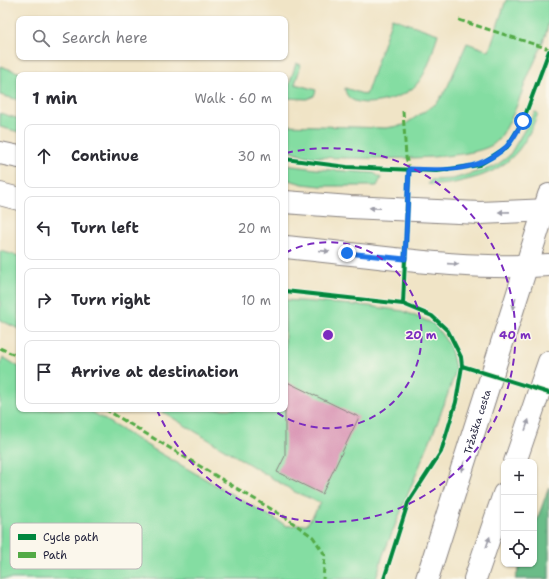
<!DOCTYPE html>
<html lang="en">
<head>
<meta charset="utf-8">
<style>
	:root { --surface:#fff; --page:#f7f7f7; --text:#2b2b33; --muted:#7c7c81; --line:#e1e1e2 }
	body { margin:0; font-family:"Shantell Sans",sans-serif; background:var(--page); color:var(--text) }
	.controls { position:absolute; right:12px; bottom:12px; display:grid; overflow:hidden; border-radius:8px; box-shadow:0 1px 3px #0004 }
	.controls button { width:36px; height:36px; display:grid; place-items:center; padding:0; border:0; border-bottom:1px solid var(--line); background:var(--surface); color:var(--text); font:20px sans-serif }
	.stop { position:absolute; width:12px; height:12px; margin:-9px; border:3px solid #1a73e8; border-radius:50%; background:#fff }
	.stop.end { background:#1a73e8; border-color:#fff; box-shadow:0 1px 4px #0008 }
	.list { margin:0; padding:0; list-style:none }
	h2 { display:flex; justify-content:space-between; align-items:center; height:52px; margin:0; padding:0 16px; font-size:17px }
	h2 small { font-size:13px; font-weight:400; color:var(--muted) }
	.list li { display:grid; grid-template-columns:26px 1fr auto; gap:12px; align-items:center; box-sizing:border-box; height:64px; margin:0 8px 8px; padding:0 8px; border:1px solid var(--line); border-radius:8px }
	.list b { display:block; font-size:15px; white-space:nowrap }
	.list em { font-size:13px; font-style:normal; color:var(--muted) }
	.icon { flex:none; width:22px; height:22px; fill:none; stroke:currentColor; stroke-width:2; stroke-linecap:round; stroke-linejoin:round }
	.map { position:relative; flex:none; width:549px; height:579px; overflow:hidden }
	.search { position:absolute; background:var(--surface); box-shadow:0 1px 3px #0004; left:16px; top:16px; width:272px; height:44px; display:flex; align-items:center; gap:10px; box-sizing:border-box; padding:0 14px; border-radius:8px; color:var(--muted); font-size:15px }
	.panel { position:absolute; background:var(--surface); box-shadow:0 1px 3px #0004; left:16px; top:72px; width:272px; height:340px; border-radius:8px }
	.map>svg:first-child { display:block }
	.green { fill:#84dda2; stroke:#53806e }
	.forest { fill:#6bbc88; stroke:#466f62 }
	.building { fill:#d68bae }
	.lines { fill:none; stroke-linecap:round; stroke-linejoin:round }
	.secondary-casing { stroke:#898380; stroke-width:24 }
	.primary-casing { stroke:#898380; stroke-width:24 }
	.secondary { stroke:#fff; stroke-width:22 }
	.primary { stroke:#fff; stroke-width:22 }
	.quiet { stroke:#53aa46; stroke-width:3; stroke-dasharray:6 3; stroke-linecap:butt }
	.cycleway-casing { stroke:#fbf7ec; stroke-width:6 }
	.cycleway { stroke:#00873e; stroke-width:4 }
	.oneway { fill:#9c9ca7 }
	.route { stroke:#1a73e8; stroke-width:5 }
	.ring { fill:none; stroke:#7b2cbf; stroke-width:2; stroke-dasharray:7 5 }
	.labels { text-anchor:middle; stroke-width:3; stroke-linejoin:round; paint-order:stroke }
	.street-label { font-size:10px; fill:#22223b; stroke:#fbf7ec }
	.key { fill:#fbf7ec; stroke:#bab7b7; stroke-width:1 }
	.key-label { font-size:11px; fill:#22223b }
	.centre { fill:#7b2cbf; stroke:#fbf7ec; stroke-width:2 }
	.ring-label { font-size:12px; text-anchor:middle; font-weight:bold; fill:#7b2cbf; stroke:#fbf7ec; stroke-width:3; stroke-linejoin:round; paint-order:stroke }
</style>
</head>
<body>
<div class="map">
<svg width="549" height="579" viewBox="0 0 549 579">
	<rect width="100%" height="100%" fill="#fbf7ec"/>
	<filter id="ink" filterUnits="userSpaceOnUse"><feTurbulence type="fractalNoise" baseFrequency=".025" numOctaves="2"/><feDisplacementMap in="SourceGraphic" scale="8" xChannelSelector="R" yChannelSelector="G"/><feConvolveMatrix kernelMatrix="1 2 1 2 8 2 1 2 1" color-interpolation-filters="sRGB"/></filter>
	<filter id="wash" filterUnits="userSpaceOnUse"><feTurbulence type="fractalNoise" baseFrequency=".012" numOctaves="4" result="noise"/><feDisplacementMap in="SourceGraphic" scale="16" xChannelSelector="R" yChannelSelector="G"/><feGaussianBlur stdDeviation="0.9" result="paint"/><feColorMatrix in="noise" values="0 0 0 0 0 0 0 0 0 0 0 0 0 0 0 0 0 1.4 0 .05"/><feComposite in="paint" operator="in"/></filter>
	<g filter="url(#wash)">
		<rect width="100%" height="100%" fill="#f0e4c6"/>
		<g class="green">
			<path d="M506,0H549C549,7 549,15 549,21C545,42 534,62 526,81C520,98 509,128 497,141C478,164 347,158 314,157L305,156L285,148V125L386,128L404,125L437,103L447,88L467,43L489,51Z"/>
			<path d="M392,18L438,34C432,52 429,71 416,85C404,100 346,115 345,88L366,95Z"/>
			<path d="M296,63L301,65L295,84L316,90L314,96L307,99L285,98Z"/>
			<path d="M0,66L27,75H19V100L0,95Z"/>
			<path d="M535,112L538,113C523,153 505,172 462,181C451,184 439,186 428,184L431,180L453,179L494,167L509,156Z"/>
			<path d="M0,113L19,119V132L0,127Z"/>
			<path d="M285,165L316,169L374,173L381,178L377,186H321L303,184L285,179Z"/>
			<path d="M0,251L19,256V329L0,320Z"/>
			<path d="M285,300L368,306L403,311L434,324L450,346L456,371L438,421L383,555L376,579H0V365L3,357L19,367V409H87L153,449L287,526L307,524L321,503L295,492L158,409H285Z"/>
		</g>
		<path class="forest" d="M549,487V579H515L521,564H534V528Z"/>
		<g id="blocks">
			<path class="building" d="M285,381L359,417L322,494L277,472L285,456Z"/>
		</g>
	</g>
	<g filter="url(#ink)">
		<use href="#blocks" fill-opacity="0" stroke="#898380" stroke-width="1"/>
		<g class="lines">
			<g class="secondary-casing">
				<g id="secondary">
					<path d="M515,462L549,362"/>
					<path id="s1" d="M427,579L549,195"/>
					<path d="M475,579L504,494"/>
				</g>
			</g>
			<g class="primary-casing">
				<g id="primary">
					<path d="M0,153L19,157"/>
					<path d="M0,194L19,199"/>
					<path d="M285,202L350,207L480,213L549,210"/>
					<path d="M285,247C371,255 463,271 549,265"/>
				</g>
			</g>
			<use href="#secondary" class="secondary"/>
			<use href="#primary" class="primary"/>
			<g class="quiet">
				<path d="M459,20L549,49"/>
				<path d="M403,111L406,157L409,169"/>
				<path d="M0,348L19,357"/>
				<path d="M105,409L286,518L313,537L325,555L323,579"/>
			</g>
			<g class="cycleway-casing">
				<g id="cycleway">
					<path d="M285,159L347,167L437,171L479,165L507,147L523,121L549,51"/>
					<path d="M285,291L403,304L432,316L448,331L461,357L462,366L456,402L441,452L408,503L384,579"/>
					<path d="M403,304L409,169"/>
					<path d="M462,366L549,393"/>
				</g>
			</g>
			<use href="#cycleway" class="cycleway"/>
		</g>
		<defs><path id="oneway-solid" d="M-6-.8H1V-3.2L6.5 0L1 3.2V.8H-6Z"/></defs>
		<g class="oneway">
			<use href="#oneway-solid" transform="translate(375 208) rotate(-178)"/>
			<use href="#oneway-solid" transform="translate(504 212) rotate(179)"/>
			<use href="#oneway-solid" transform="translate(324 251) rotate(5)"/>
			<use href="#oneway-solid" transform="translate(453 264) rotate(4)"/>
			<use href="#oneway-solid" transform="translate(514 304) rotate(107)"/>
			<use href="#oneway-solid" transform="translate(527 425) rotate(-71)"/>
			<use href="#oneway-solid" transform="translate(463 466) rotate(108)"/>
			<use href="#oneway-solid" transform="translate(488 542) rotate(-71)"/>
		</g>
	</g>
	<g class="lines" filter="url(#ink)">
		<path class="route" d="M347,253L405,259L409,169C444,171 478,172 506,147C513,141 518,129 523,121"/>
	</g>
	<g class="ring">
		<path d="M285 253A93 93 0 1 1 272 409"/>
		<path d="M286 153A187 187 0 1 1 157 410"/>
	</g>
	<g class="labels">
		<g class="street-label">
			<text dy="4" stroke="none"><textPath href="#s1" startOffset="165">Tržaška cesta</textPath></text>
		</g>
	</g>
	<rect x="10" y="523" width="132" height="46" rx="6" class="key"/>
	<rect x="18" y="534" width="18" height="6" fill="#00873e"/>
	<rect x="18" y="552" width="18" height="6" fill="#53aa46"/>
	<g class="key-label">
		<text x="43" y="541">Cycle path</text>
		<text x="43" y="559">Path</text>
	</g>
	<circle cx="328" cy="335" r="6" class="centre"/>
	<g class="ring-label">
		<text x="421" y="339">20 m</text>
		<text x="515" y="339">40 m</text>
	</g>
</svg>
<div class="controls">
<button>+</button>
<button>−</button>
<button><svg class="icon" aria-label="locate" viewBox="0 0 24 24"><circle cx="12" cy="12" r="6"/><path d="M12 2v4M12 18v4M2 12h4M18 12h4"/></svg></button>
</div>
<div class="stop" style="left:523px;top:121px"></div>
<div class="stop end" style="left:347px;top:253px"></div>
<div class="search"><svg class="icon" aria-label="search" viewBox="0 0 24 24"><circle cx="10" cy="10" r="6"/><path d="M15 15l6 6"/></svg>Search here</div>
<section class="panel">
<h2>1 min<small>Walk · 60 m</small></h2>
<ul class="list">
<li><svg class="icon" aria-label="ahead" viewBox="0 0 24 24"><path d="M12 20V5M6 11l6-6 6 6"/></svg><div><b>Continue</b></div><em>30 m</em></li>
<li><svg class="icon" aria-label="left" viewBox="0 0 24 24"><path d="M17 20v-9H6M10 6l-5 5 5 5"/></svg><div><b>Turn left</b></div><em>20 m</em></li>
<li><svg class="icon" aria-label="right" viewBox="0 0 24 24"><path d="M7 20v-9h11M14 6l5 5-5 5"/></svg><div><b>Turn right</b></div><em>10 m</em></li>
<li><svg class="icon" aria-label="arrive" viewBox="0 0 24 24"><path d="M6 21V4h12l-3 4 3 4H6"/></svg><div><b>Arrive at destination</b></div></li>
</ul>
</section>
</div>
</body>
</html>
